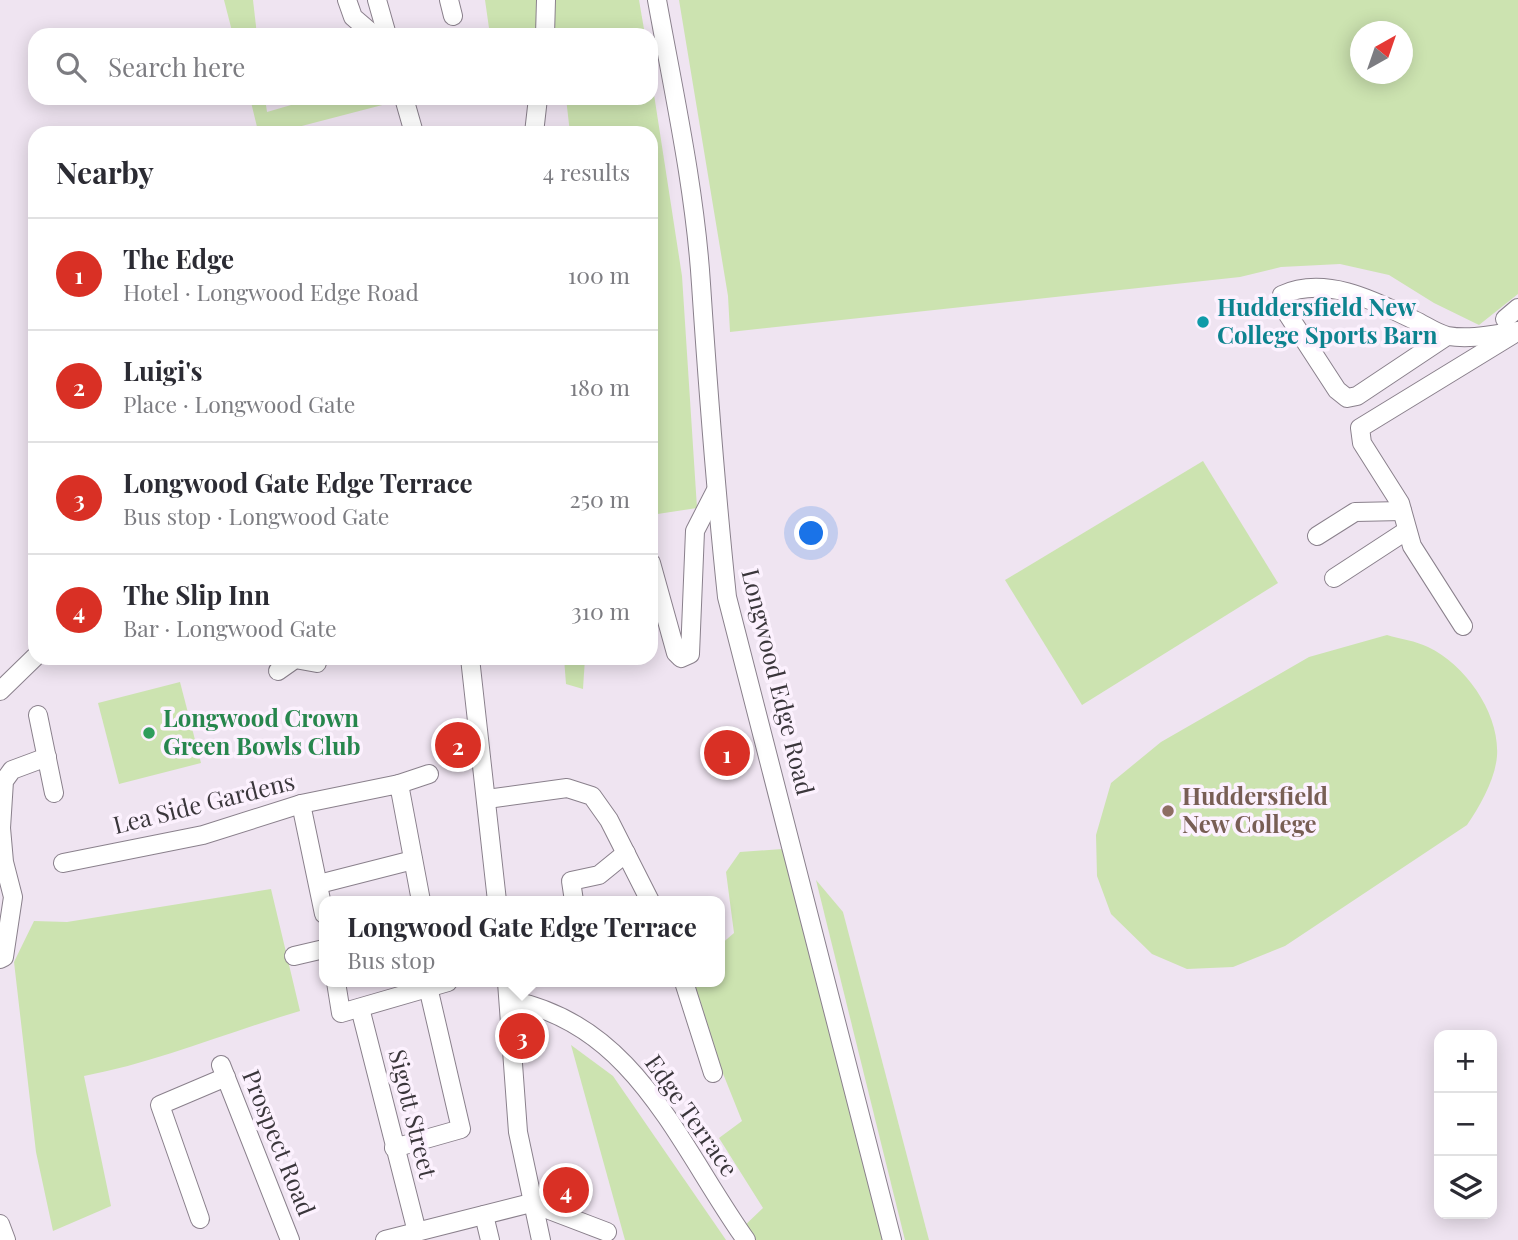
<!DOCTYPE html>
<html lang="en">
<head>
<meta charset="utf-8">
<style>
	:root { --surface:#fff; --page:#f7f7f7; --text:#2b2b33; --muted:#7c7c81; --line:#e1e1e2; --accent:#d93025 }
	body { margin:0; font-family:"Playfair Display",serif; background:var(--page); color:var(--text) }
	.controls { position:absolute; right:21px; bottom:21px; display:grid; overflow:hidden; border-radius:14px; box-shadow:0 4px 18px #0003 }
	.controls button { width:63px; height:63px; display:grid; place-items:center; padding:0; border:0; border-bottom:2px solid var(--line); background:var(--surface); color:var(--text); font:35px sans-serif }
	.compass { position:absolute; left:1350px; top:21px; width:63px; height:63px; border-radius:50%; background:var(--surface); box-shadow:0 4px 18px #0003; rotate:40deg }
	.you { position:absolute; left:812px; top:534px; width:24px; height:24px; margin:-18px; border:5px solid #fff; border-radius:50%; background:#1a73e8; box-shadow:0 0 0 10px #1a73e833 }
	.badge { display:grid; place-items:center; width:46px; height:46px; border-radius:50%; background:var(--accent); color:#fff; font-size:23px; font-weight:700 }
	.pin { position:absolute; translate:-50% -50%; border:4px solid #fff; box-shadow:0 2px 7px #0006 }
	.popup { position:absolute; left:319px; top:896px; width:406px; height:91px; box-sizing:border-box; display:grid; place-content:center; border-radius:14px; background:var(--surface); filter:drop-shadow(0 2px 5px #0005); font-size:23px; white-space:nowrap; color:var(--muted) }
	.popup b { font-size:26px; color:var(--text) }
	.popup::after { content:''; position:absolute; left:50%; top:100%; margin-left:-14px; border:14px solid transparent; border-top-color:var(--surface) }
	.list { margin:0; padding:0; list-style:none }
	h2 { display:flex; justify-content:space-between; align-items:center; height:91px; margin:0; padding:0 28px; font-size:30px }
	h2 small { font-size:23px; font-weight:400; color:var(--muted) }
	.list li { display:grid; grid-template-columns:46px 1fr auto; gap:21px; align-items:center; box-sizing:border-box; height:112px; padding:0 28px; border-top:2px solid var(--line) }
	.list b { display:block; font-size:26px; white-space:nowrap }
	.list p { margin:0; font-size:23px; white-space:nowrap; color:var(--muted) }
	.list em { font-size:23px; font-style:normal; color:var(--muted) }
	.icon { flex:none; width:38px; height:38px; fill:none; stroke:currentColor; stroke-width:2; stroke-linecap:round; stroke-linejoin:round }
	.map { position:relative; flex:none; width:1518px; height:1240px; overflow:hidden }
	.search { position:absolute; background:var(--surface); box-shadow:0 4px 18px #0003; left:28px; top:28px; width:630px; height:77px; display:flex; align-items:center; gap:18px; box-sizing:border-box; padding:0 24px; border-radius:21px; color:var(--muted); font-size:26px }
	.panel { position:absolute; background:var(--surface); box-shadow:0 4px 18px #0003; left:28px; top:126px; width:630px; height:539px; border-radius:21px }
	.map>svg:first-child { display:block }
	.green { fill:#cce3b0; fill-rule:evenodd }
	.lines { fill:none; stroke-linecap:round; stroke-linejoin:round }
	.minor-casing { stroke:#8a808c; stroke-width:20 }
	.minor { stroke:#fff; stroke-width:18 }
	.culture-dot { fill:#0f9aa8; stroke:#fcf1fe; stroke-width:2.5 }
	.leisure-dot { fill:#2e9e5b; stroke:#fcf1fe; stroke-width:2.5 }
	.education-dot { fill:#8d6e63; stroke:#fcf1fe; stroke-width:2.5 }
	.labels { text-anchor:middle; stroke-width:7; stroke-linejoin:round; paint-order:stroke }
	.culture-label { font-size:24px; font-weight:bold; fill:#0d838f; stroke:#fcf1fe; text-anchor:start }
	.street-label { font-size:24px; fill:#3a363b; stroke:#fcf1fe }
	.leisure-label { font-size:24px; font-weight:bold; fill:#27864d; stroke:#fcf1fe; text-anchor:start }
	.education-label { font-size:24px; font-weight:bold; fill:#785e54; stroke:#fcf1fe; text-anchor:start }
</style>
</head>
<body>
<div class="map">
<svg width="1518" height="1240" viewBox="0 0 1518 1240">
	<rect width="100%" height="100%" fill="#efe4f1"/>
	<g class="green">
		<path d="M224,0H253L257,35H233Z"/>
		<path d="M485,0H639L645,35H490Z"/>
		<path d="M679,0H1518V294L1479,325L1434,303L1389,275L1340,264L1281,267L1240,277L730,332L728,296ZM1360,32H1402V74H1360Z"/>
		<path d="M651,75L682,276L697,508L651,515V133H570L566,98H651Z"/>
		<path d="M250,98H265L267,112L315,98H389L390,103L294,128L258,131Z"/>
		<path d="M1203,461L1278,583L1082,705L1005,580Z"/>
		<path d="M1387,635C1400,639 1416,641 1428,647C1466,665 1500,714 1497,756C1495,780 1480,806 1467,825L1285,946L1233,967L1187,969L1152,954L1111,914L1097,876L1096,835L1111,783L1161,742L1309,657Z"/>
		<path d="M564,658H585L583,689L566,684Z"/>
		<path d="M180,682L201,763L119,784L98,703Z"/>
		<path d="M783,849L871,1189L882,1240H751L741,1229L763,1208L719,1138L742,1121L722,1071L694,982H720V945L734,933L726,872L740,852Z"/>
		<path d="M816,880L843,912L929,1240H905Z"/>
		<path d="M271,889L300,1011C228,1032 158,1062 84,1076L111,1206L53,1231L36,1152L14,962L34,921L67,922Z"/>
		<path d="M571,1045L613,1076L726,1240H625Z"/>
	</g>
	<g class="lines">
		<g class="minor-casing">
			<g id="minor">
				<path d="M347,0L353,17L374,35"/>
				<path d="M377,0L387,35"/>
				<path d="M449,0L453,16"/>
				<path d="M657,0C674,94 695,189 701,284C708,389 716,493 727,597L892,1240"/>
				<path d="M545,35L546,0"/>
				<path d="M404,98L414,133"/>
				<path d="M534,133L538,98"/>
				<path d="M1505,319L1518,308"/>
				<path d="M1447,336L1357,396L1347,398L1337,390L1283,307L1282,295C1325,275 1375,301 1414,320C1425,325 1437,334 1448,336C1471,340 1495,334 1518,331"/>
				<path d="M1317,536L1355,512L1402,511"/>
				<path d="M651,563L676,653L681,658L690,654L695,531L715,492"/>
				<path d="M1334,578L1406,531"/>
				<path d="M1463,626L1412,546L1400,503L1362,443L1360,428L1512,335"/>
				<path d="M470,658L497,901"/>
				<path d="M278,671L295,659L317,663"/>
				<path d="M0,691L35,657"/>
				<path d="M38,715L54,793"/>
				<path d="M399,784L429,774"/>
				<path d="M487,799L567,788L592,796L609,820L650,901"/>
				<path d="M301,804L324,914"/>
				<path d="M63,863L203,835L301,804L399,784L421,901"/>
				<path d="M319,884L413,860"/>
				<path d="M574,901L571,881L599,875L626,853"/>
				<path d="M294,956L324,949"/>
				<path d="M0,959L4,957L13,897L4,862L1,828L4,781L12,770L47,757"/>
				<path d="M336,982L341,1013L448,982"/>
				<path d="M507,982L518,1132L541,1240"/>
				<path d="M684,982L713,1073"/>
				<path d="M509,1000C635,1023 679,1146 746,1240"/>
				<path d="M360,1008L417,1232"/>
				<path d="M221,1065L290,1240"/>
				<path d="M394,1148L461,1129L428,987"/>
				<path d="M484,1215L490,1240"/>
				<path d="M200,1219L160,1105L226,1077"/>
				<path d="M0,1224L6,1240"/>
				<path d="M385,1240L531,1203L607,1232"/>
			</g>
		</g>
		<use href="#minor" class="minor"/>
	</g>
	<circle class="culture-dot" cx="1203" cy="322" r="7"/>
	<circle class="leisure-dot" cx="149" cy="733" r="7"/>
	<circle class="education-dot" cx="1168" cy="811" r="7"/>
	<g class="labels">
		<g class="culture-label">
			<text x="1217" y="316">Huddersfield New<tspan x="1217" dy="28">College Sports Barn</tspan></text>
		</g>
		<g class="street-label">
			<text transform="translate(777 682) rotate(76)" y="8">Longwood Edge Road</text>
			<text transform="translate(204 804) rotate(-14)" y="8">Lea Side Gardens</text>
			<text transform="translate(412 1114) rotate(76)" y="8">Sigott Street</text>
			<text transform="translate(691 1116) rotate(55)" y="8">Edge Terrace</text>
			<text transform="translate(278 1143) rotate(68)" y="8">Prospect Road</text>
		</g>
		<g class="leisure-label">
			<text x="163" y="727">Longwood Crown<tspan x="163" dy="28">Green Bowls Club</tspan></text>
		</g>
		<g class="education-label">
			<text x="1182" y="805">Huddersfield<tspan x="1182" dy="28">New College</tspan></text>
		</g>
	</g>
</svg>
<div class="controls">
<button>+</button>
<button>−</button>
<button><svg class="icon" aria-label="layers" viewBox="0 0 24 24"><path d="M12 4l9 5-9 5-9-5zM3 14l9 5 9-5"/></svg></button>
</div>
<svg class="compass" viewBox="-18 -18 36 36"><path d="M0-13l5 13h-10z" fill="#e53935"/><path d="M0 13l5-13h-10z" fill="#7c7c81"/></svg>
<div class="you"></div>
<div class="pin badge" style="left:727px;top:753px">1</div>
<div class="pin badge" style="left:458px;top:745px">2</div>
<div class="pin badge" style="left:522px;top:1036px">3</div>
<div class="popup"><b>Longwood Gate Edge Terrace</b>Bus stop</div>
<div class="pin badge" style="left:566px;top:1190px">4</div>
<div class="search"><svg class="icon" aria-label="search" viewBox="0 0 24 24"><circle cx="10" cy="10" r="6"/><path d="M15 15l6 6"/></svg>Search here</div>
<section class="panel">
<h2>Nearby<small>4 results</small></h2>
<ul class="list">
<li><span class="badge">1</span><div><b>The Edge</b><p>Hotel · Longwood Edge Road</p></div><em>100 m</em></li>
<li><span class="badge">2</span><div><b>Luigi's</b><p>Place · Longwood Gate</p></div><em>180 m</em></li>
<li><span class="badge">3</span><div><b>Longwood Gate Edge Terrace</b><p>Bus stop · Longwood Gate</p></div><em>250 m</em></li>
<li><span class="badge">4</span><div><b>The Slip Inn</b><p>Bar · Longwood Gate</p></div><em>310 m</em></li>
</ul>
</section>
</div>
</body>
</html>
